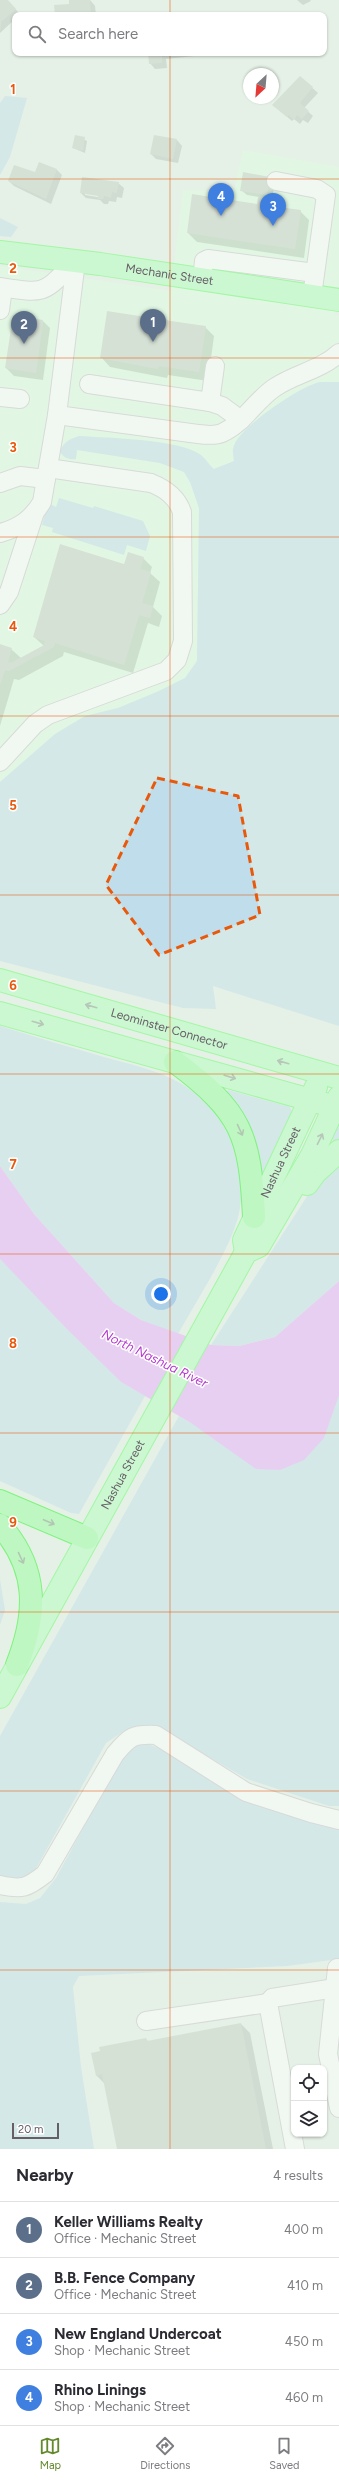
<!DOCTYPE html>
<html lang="en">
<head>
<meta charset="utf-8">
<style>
	:root { --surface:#fff; --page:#f7f7f7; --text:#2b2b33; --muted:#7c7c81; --line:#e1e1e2; --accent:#62892b }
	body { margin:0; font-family:Figtree,sans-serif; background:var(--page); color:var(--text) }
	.controls { position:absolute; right:12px; bottom:12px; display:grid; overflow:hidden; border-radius:8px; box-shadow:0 1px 3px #0004 }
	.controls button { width:36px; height:36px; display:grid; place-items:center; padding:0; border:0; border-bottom:1px solid var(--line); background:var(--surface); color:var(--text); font:20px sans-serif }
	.compass { position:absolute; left:243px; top:68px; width:36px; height:36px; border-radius:50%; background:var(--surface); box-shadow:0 1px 3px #0004; rotate:206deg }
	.scale { position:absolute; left:12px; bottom:10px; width:47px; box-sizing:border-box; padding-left:4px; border:2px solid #665d67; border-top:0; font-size:11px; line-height:14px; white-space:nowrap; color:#665d67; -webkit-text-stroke:3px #fff; paint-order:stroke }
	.you { position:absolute; left:161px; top:1294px; width:14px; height:14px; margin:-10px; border:3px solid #fff; border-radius:50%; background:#1a73e8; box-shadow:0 0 0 6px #1a73e833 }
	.badge { display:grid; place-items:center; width:26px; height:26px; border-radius:50%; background:var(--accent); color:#fff; font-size:13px; font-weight:700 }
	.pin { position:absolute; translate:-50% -33px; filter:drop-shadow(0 1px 2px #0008) }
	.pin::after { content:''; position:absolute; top:21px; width:14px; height:12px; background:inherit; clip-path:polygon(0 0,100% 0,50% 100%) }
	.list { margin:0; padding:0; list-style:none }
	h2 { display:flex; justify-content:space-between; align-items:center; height:52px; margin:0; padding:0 16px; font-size:17px }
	h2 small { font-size:13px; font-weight:400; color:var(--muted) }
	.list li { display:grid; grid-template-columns:26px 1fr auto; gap:12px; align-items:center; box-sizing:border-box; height:56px; padding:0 16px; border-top:1px solid var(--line) }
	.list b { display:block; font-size:15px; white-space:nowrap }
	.list p { margin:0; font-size:13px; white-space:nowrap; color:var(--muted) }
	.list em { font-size:13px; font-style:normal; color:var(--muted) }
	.icon { flex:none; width:22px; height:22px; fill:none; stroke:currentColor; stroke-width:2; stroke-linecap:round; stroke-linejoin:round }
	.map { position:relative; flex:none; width:339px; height:2149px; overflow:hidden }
	.search { position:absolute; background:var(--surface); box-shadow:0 1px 3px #0004; left:12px; right:12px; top:12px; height:44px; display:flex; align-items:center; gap:10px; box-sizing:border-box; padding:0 14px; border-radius:8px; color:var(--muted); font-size:15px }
	.sheet { height:276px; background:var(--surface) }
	nav { display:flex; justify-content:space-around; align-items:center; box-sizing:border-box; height:56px; border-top:1px solid var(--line); background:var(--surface); font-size:11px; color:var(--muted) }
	nav a { display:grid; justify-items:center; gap:2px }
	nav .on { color:var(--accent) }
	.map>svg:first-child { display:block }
	.commercial { fill:#dcffdf }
	.green { fill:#bfddeb }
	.water { fill:#e9a7ff }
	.shadow { fill:#0003; fill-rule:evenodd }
	.building { fill:#c3cfc4 }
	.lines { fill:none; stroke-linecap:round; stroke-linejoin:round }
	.minor-casing { stroke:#c7bfc7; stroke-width:20 }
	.major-casing { stroke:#50ff55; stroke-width:24 }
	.highway-casing { stroke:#00f600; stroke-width:24 }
	.minor { stroke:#fff; stroke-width:18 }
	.major { stroke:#acffb8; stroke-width:22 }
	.highway { stroke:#8eff94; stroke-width:22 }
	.oneway { stroke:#7e9683 }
	.oneway2 { stroke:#749677 }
	.marked { fill:none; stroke:#e8590c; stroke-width:3; stroke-dasharray:8 5; stroke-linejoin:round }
	.grid { fill:none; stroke:#e8590c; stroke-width:1; stroke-opacity:0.55 }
	.labels { text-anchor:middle; stroke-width:3; stroke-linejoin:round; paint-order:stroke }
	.street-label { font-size:12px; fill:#665d67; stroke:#fff }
	.water-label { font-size:13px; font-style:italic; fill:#b63cd0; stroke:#fff }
	.grid-label { font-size:13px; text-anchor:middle; font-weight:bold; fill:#e8590c; stroke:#fff; stroke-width:3; stroke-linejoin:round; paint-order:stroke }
</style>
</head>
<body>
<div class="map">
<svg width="339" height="2149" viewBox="0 0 339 2149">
	<rect width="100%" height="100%" fill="#e5f1e6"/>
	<path class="commercial" d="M243,150L339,167V285L335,315L339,316V382H320L306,386L278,404L236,441L232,450L234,461L213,469L208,464L69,439L61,447L60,452L77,450L160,463L184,472L190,482L199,508L197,661L185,678L159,691L118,708L85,716L55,734L0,782V266L171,291L183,190L234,192Z"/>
	<g class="green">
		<path d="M5,96L27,98L10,157L0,175V103Z"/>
		<path d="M0,218L18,227L11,237L0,236Z"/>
		<path d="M320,382H339V1026L213,986L216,1009L183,1008L0,961V782L55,734L85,716L118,708L159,691L185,678L197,661L199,508L190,482L184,472L160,463L77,450L76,459C69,460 64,458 60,452C63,442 70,439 79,436C108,438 180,439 201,455C206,459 209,465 214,469L234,461C233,454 232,450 235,443C245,424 299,387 320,382Z"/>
		<path d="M59,498L93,508L94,506L143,521L150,536L146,551L127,545L124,555L52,532L53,528L42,525L48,503L56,507Z"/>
		<path d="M0,1026C35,1037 70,1047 104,1057C133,1065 167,1072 191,1090C229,1119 249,1165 239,1213C232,1247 196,1301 178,1334L141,1320L114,1303L34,1214L0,1166Z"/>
		<path d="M228,1090L290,1107L293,1114L263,1182L225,1093Z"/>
		<path d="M337,1122H339V1139L332,1143Z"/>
		<path d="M339,1162V1281L275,1337L239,1346L211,1345L317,1181Z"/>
		<path d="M0,1259L121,1382L145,1396L79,1514L71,1513L0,1481Z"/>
		<path d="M339,1361V1806H329L247,1779L166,1732L143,1726L124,1731L106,1743L34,1872L21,1878L0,1880V1736L179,1416L191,1423Z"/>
		<path d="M0,1579L5,1610L0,1625Z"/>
		<path d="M142,1742C176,1752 203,1778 234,1795C266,1812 305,1818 339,1827V1959L287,1966L79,1976L73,1987L81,2067L94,2149H0V1902L26,1904L40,1898L56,1878L123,1755L134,1744Z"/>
	</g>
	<path class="water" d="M0,1166L34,1214L114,1303L141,1320L211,1345L239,1346L275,1337L339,1281V1395L324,1438L304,1460L280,1470L256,1469L191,1423L121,1382L67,1329L0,1259Z"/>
	<g class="shadow">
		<path d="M1,0H7L20,14L15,15V19L0,33Z"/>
		<path d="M90,0L95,6L96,15H56L70,5Z"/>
		<path d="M297,0H310L311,1L303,5Z"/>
		<path d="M149,53H194V56L166,59L167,68L155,69L150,63Z"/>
		<path d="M300,77L318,93L304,108L313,116L308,123L303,120L300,124L294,119L292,121L279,110Z"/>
		<path d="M76,136L87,141L85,153L73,148Z"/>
		<path d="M177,140L182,146L178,163L156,159L151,154Z"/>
		<path d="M39,163L57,170L62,175L51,204L14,186L9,181L35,174Z"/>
		<path d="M118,183L124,188L122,198L117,197L116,202L109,201L108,204H104L100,200L86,198L81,193ZM85,193L103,196V198L85,195Z"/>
		<path d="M275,183L272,199H270L279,208L300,211L309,220L304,258L197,242L188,233L258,205L259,197L247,195L241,190Z"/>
		<path d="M164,317L168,321L205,327L214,336L208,381L168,375L167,378L110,367L101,357L147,318Z"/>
		<path d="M43,321L50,328L43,380L14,376L6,368Z"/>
		<path d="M143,558L152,567L150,573L160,582L153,607L162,616L159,627L148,623L133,673L64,652L63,656L19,680L14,679L0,726V645L11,649L21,658L44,646L34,637L125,565Z"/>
		<path d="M241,2024L250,2033L273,2149H118L105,2084L96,2075L146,2039L149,2042Z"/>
	</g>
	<g class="building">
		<path d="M0,0H8L16,9L0,23Z"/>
		<path d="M69,0H90L91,15H55L54,5L69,4Z"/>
		<path d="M148,53H162V63L149,64Z"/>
		<path d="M300,76L313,87L300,103L309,111L302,119L297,115L294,120L289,115L287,117L272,105Z"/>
		<path d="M75,135L85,137L83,151L72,148Z"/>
		<path d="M154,135L177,139L173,159L150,154Z"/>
		<path d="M39,162L57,169L46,199L8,181L14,165L35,172Z"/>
		<path d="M243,172L270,177L267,195L240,191Z"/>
		<path d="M82,177L119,182L117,193L112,192L111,198L104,196L103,199H98V196L80,193Z"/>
		<path d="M192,194L257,204L258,197L272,199L271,206L301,210L295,249L187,233Z"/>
		<path d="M107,311L146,317L147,314L164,316V320L206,326L199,372L159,366L158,369L100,358Z"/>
		<path d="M13,315L43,320L36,373L5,368Z"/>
		<path d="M60,544L124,564L128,552L144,557L140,569L151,572L142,603L153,606L150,618L139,615L124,665L55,643L54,647L31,659L9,671L5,670L0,685V644L12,648L8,662L11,663L44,645L45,641L33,637Z"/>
		<path d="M241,2023L266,2149H117L102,2074L96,2076L91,2053L100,2051L99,2047L146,2038L147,2041Z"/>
	</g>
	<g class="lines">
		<g class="minor-casing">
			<g id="minor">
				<path d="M276,181L317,189L326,195L312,296"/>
				<path d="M76,261L57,415L198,434C206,435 215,436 222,433C243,424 255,401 274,388C294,374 321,370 339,353"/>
				<path d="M202,279L204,261L208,259L315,273"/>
				<path d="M0,287C47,294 42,294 76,261"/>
				<path d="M0,310L3,288"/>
				<path d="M89,384L210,402L222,406L241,420"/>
				<path d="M0,397L20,399"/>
				<path d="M210,402L215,366"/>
				<path d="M0,483L20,476L46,479"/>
				<path d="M0,533C19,528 32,519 42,502L57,415"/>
				<path d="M0,605L9,592L35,512"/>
				<path d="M0,762L35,724L48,715L166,671L177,660L183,641L182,512C177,497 166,489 151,483L48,468"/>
				<path d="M0,1885C22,1890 27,1888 45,1874L115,1754C130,1736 133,1734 156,1735L246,1792L311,1813L339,1820"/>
				<path d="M337,1968L328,2054L339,2108"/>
				<path d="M146,2021L268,2003"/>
				<path d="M295,2149L268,2003L272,1998L335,1988"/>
			</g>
		</g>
		<g class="major-casing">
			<g id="major">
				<path id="s1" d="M0,252L100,264L339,300"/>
				<path id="s2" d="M0,980L339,1078"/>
				<path d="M0,1013L339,1108"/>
				<path d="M307,1184L315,1173L339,1151"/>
				<path id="s3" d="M246,1252L244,1240L316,1087"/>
				<path id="s4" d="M0,1697L246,1252L259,1246L312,1155L339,1097"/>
			</g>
		</g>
		<g class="highway-casing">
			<g id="highway">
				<path d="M175,1062C242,1112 250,1135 254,1217"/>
				<path d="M0,1501L87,1538"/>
				<path d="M0,1525C39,1569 37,1614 17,1665"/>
			</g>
		</g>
		<use href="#minor" class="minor"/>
		<use href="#major" class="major"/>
		<use href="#highway" class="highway"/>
	</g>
	<defs><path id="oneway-shaft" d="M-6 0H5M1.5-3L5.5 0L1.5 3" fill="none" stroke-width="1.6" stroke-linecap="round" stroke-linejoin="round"/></defs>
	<g class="oneway">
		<use href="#oneway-shaft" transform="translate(91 1006) rotate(-164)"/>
		<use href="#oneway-shaft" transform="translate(38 1023) rotate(16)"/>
		<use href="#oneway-shaft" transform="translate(283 1062) rotate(-164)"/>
		<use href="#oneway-shaft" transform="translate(230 1077) rotate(16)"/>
		<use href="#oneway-shaft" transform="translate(320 1139) rotate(-64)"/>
	</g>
	<g class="oneway2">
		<use href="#oneway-shaft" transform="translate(240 1130) rotate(65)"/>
		<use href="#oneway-shaft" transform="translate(49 1522) rotate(23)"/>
		<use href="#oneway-shaft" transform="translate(21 1558) rotate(65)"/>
	</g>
	<path d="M0 0H339V2149H0ZM157,778L238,796L260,915L159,955L106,885Z" fill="#e5f1e6" fill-opacity=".55" fill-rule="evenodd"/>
	<path class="marked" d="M157,778L238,796L260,915L159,955L106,885Z"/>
	<path class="grid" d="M170,0V15M170,53V2149M0,179H339M0,358H339M0,537H339M0,716H339M0,895H339M0,1074H339M0,1254H339M0,1433H339M0,1612H339M0,1791H339M0,1970H339"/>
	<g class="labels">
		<g class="street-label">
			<text dy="4" stroke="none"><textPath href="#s1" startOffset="171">Mechanic Street</textPath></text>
			<text dy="4" stroke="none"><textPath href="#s2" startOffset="176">Leominster Connector</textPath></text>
			<text dy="4" stroke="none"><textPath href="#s3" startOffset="98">Nashua Street</textPath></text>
			<text dy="4" stroke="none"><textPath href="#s4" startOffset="254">Nashua Street</textPath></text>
		</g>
		<g class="water-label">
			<text transform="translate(155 1358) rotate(26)" y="5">North Nashua River</text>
		</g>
	</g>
	<g class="grid-label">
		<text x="13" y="94">1</text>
		<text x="13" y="273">2</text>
		<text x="13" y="452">3</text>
		<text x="13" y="631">4</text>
		<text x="13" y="810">5</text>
		<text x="13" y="990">6</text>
		<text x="13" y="1169">7</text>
		<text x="13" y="1348">8</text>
		<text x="13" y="1527">9</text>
	</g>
</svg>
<div class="controls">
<button><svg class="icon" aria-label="locate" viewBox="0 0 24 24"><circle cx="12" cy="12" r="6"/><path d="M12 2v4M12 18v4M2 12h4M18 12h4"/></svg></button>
<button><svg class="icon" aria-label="layers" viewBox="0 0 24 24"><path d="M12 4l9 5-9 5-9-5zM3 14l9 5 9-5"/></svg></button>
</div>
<svg class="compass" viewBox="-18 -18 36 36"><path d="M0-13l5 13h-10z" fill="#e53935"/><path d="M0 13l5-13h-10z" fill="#7c7c81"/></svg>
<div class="scale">20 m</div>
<div class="you"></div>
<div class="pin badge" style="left:153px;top:342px;background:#5c6f8a">1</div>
<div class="pin badge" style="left:24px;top:344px;background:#5c6f8a">2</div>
<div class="pin badge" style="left:273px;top:226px;background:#3f7fe0">3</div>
<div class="pin badge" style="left:221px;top:216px;background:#3f7fe0">4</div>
<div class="search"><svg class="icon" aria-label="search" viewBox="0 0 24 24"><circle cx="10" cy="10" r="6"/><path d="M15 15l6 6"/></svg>Search here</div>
</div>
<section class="sheet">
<h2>Nearby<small>4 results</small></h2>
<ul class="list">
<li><span class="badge" style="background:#5c6f8a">1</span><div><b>Keller Williams Realty</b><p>Office · Mechanic Street</p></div><em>400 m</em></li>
<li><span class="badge" style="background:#5c6f8a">2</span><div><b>B.B. Fence Company</b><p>Office · Mechanic Street</p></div><em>410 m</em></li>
<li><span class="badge" style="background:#3f7fe0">3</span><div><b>New England Undercoat</b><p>Shop · Mechanic Street</p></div><em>450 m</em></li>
<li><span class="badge" style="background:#3f7fe0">4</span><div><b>Rhino Linings</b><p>Shop · Mechanic Street</p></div><em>460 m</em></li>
</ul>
</section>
<nav>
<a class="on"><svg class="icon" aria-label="map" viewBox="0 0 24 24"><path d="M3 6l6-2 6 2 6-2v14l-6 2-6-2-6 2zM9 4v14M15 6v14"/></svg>Map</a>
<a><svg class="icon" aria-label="directions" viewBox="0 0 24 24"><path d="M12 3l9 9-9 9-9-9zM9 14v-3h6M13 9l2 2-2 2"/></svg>Directions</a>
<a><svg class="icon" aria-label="saved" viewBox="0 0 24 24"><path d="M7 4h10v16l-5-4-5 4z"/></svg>Saved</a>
</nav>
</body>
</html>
